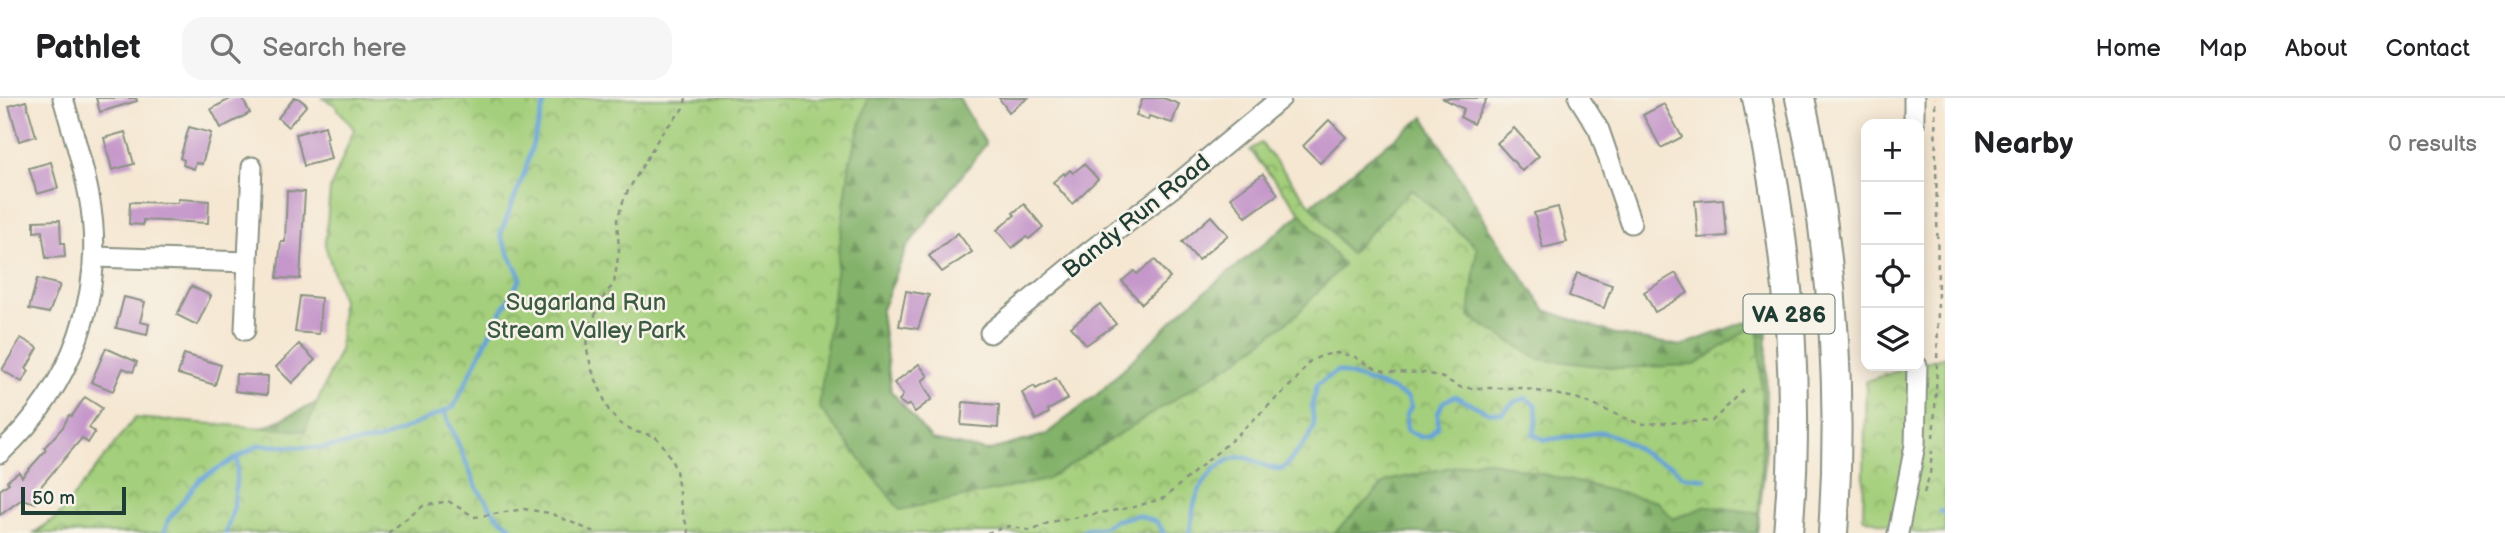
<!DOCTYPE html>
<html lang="en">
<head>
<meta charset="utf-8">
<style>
	:root { --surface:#fff; --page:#f6f6f6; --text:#202124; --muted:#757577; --line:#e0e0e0 }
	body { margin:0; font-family:"Balsamiq Sans",sans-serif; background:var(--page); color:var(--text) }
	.controls { position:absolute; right:21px; top:21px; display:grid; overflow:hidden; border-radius:14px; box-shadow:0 4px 18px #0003 }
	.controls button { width:63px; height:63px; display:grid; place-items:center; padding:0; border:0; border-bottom:2px solid var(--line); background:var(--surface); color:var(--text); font:35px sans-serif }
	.scale { position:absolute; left:21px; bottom:18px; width:105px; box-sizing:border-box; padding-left:7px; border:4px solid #1f3d34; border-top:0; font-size:19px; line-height:24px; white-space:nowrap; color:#1f3d34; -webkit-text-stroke:5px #f7f3e8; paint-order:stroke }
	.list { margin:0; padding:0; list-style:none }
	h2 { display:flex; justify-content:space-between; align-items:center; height:91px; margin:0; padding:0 28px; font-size:30px }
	h2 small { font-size:23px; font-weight:400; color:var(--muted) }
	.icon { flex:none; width:38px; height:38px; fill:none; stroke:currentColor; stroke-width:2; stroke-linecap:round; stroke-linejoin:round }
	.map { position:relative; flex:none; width:1945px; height:435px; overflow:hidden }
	header { display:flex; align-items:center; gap:42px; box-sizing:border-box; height:98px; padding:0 35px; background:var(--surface); border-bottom:2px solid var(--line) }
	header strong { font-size:33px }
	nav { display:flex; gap:38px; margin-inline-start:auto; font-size:24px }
	.search { width:490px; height:63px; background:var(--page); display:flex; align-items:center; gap:18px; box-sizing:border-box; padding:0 24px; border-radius:21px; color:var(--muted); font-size:26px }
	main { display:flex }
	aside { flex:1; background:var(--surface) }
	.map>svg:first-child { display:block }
	.forest { fill:url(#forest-firs); stroke:#517850; stroke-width:2 }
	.park { fill:url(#park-crowns); stroke:#628658; stroke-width:2 }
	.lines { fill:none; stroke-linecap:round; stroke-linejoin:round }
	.stream { stroke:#66a3d7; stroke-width:4.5 }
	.building { fill:#c597ca }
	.minor-casing { stroke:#8a9283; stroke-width:23 }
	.highway-casing { stroke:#8a9283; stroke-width:32 }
	.path { stroke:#8a9283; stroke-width:2.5; stroke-dasharray:5 5; stroke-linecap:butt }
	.minor { stroke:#fff; stroke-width:19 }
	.highway { stroke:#fff; stroke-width:28 }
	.labels { text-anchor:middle; stroke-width:5; stroke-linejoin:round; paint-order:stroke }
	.shield { fill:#f7f3e8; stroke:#60746a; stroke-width:2 }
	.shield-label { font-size:23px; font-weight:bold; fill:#1f3d34 }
	.street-label { font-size:24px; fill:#1f3d34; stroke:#f7f3e8 }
	.park-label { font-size:24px; fill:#3a5a42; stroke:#f7f3e8 }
</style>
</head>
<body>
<header>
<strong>Pathlet</strong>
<div class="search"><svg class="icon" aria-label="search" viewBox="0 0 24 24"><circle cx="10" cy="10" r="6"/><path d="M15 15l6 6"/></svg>Search here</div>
<nav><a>Home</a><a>Map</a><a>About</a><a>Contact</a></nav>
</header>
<main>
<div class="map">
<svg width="1945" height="435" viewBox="0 0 1945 435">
	<defs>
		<pattern id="forest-firs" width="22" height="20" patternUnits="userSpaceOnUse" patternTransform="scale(1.75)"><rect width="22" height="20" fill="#83b26b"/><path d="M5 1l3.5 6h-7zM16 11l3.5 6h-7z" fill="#6b9259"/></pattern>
		<pattern id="park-crowns" width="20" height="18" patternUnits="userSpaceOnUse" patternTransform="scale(1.75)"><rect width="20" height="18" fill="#a4cf7b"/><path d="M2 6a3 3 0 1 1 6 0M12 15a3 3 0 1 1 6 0" fill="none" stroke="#85a966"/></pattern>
	</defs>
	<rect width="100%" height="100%" fill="#f7f3e8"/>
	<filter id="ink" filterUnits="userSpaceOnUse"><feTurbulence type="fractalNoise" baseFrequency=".0143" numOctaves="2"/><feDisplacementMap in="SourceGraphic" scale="14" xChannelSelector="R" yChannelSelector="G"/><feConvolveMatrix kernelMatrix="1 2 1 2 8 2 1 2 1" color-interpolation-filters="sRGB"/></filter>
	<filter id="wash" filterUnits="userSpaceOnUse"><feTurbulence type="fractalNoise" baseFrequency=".00686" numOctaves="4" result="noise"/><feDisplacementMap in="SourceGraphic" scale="28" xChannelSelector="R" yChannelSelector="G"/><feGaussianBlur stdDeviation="1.57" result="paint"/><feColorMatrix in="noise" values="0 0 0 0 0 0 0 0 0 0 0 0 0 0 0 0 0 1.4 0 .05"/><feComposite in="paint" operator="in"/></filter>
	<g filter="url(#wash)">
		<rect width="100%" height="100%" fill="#f5e7d2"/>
		<path class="forest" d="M379,0H959L986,46L907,149L881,214L891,293L932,342L987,353L1045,337L1099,295L1185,210L1375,55L1424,19L1489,129L1545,212L1618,237L1681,248L1742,225L1767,223L1765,366L1757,435H34L49,424L95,408L342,293Z"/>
		<g class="park">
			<path d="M322,0H868L850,63L819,309L900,412L1046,382L1242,259L1296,217L1343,167L1250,52L1261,45L1350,156L1411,91L1477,150L1469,218L1538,261L1618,270L1695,267L1758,225L1763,323L1759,415L1707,408L1673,421L1658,404L1484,362L1387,383L1334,435H37L59,417L135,320L305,333L340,252L342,202L325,147L330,92L354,31L334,6Z"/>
			<path d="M1945,258V435H1917L1863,420L1866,283Z"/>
		</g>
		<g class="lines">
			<g class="stream">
				<path d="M444,313L477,390L496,417L510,428L513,435"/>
				<path d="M1940,413L1945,416"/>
				<path d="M164,435L168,422L200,381L259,347L321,350L379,342L454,309L495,225L521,180L500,137L524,76L546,0"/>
				<path d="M226,435L234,408L238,359"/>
				<path d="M1081,435L1088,430H1102L1113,423L1137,417L1157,424L1164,435"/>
				<path d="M1189,435C1192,425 1192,418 1194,408C1198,387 1222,354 1247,360C1260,364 1269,372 1283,371L1308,341L1314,328L1312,309L1317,287L1337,273L1391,291L1408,300L1411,309L1406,317L1407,332L1420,339L1429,338L1438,328V315L1443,304L1455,298L1488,314L1502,315L1514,304L1526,300L1536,307L1537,322L1533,336L1545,342L1603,334L1622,341L1653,361L1673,368L1682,378L1706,381"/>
			</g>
		</g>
		<g id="blocks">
			<g class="building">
				<path d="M96,0H136L137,3L100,14Z"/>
				<path d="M232,0H242L250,15L221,30L211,11Z"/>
				<path d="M294,0H298L307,7L288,29L278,20Z"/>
				<path d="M999,0H1028L1009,14Z"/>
				<path d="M1143,0H1163L1179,6L1172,25L1149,18L1148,22L1136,17Z"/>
				<path d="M1442,0H1487L1473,26L1460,19L1464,11Z"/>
				<path d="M26,3L36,38L19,43L9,8Z"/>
				<path d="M1664,6L1682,39L1661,50L1643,17Z"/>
				<path d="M1329,22L1346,39L1320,65L1303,48Z"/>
				<path d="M325,28L328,40H326L331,61L304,68L296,36Z"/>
				<path d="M189,29L211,35L202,66L196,65L194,71L183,67L184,62L180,60Z"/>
				<path d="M1514,30L1539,58L1522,73L1497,45Z"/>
				<path d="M125,34L134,66L112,72L104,40Z"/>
				<path d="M51,64L58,90L37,96L29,70Z"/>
				<path d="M1084,66L1098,81L1072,106L1053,84L1064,75L1065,77L1070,72L1073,75Z"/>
				<path d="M1263,76L1278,96L1246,119L1231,99Z"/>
				<path d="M287,93L305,94L300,181L277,180L281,144H285Z"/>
				<path d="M178,101L209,103L208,125L143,122V127L129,126L130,104L178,105Z"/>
				<path d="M1723,101L1726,138L1698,140L1695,103Z"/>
				<path d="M1024,106L1043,129L1029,141L1026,139L1012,150L997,132L1015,117L1013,115Z"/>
				<path d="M1558,109L1567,144L1543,150L1534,115Z"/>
				<path d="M1211,118L1228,137L1198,162L1182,144Z"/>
				<path d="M60,122L61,145H64L65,159L46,160L42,133L34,134V123Z"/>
				<path d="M958,135L972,154L942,174L929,158Z"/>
				<path d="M1155,162L1170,180L1142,206L1122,183L1134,173L1137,176Z"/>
				<path d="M1577,175L1612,187L1604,210L1569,198Z"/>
				<path d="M1676,175L1688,195L1655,214L1644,194Z"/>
				<path d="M37,181L60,187L49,215L29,211Z"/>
				<path d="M191,188L211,198L197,227L177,217Z"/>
				<path d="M906,193L929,197L918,231L899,228Z"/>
				<path d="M300,198L321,200L319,236L295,234Z"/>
				<path d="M124,199L145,204L140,224L149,226L147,237L116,230Z"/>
				<path d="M1100,206L1116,226L1086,247L1071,229Z"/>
				<path d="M21,240L38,250L26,271L29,273L22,284L2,272Z"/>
				<path d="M299,246L315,262L292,285L276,269Z"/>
				<path d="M106,250L137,264L133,274L123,270L113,293L91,284Z"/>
				<path d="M184,256L221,267L215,287L178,276Z"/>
				<path d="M919,266L928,278L923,282V286L932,301L915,314L910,307L906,308L899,303L903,297L894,285Z"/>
				<path d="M236,276L268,278L267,297L235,293Z"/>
				<path d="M1056,280L1068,301L1048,312L1049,315L1036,322L1022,295L1034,288L1036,291Z"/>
				<path d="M85,299L102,310L89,330L95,334L88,345L82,340L36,394V405L22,401L0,417V392L9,385L7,383L19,374L22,379L46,352L44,350L63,329L69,317L72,318Z"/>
				<path d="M963,304L999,307L998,330L961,327Z"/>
			</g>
		</g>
	</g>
	<g filter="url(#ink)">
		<use href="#blocks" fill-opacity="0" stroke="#8a9283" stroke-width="2"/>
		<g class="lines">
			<g class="minor-casing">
				<g id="minor">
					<path d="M1579,0L1599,32L1631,125"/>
					<path d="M1914,0V26"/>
					<path d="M94,159L248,164"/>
					<path d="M245,232L252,69"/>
					<path d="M990,235L1089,154L1176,87L1281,0"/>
					<path d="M0,355C72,289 107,195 89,98C83,65 72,32 63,0"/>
					<path d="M1898,435L1915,347L1917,268"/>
				</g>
			</g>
			<g class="highway-casing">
				<g id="highway">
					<path d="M1757,0C1788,142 1801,290 1788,435"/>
					<path d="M1800,0C1832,143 1843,289 1833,435"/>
				</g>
			</g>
			<g class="path">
				<path d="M686,0L684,10L661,36L625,98L617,122L619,152L614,186L605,196L586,237L587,252L592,272L609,313L619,325L636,334L655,338L666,351L676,372L681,409L689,435"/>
				<path d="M1933,340C1942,227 1936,113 1935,0"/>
				<path d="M1924,395L1930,376L1932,353"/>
				<path d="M388,435L423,408L448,403L475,419L524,411L550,415L596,435"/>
				<path d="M987,435L1009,428L1032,433L1050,424L1134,409L1164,400L1234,340L1295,283L1310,263L1324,257L1337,255L1353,258L1375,270L1388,274L1427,275L1443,280L1462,290H1521L1576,300L1640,326L1712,323L1745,291"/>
			</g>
			<use href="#minor" class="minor"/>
			<use href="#highway" class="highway"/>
		</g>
	</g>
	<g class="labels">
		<rect class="shield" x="1743.5" y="196.5" width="91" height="39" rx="5"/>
		<g class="shield-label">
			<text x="1789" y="224">VA 286</text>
		</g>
		<g class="street-label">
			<text transform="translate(1136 118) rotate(-39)" y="8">Bandy Run Road</text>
		</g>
		<g class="park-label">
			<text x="586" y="212">Sugarland Run<tspan x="586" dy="28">Stream Valley Park</tspan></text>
		</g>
	</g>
</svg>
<div class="controls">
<button>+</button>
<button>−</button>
<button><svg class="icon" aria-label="locate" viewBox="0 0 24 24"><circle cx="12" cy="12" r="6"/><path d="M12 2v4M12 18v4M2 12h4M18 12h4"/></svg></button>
<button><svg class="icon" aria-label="layers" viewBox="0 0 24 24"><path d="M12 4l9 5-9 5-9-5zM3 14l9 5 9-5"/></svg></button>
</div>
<div class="scale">50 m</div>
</div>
<aside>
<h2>Nearby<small>0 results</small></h2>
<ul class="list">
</ul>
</aside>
</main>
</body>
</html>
